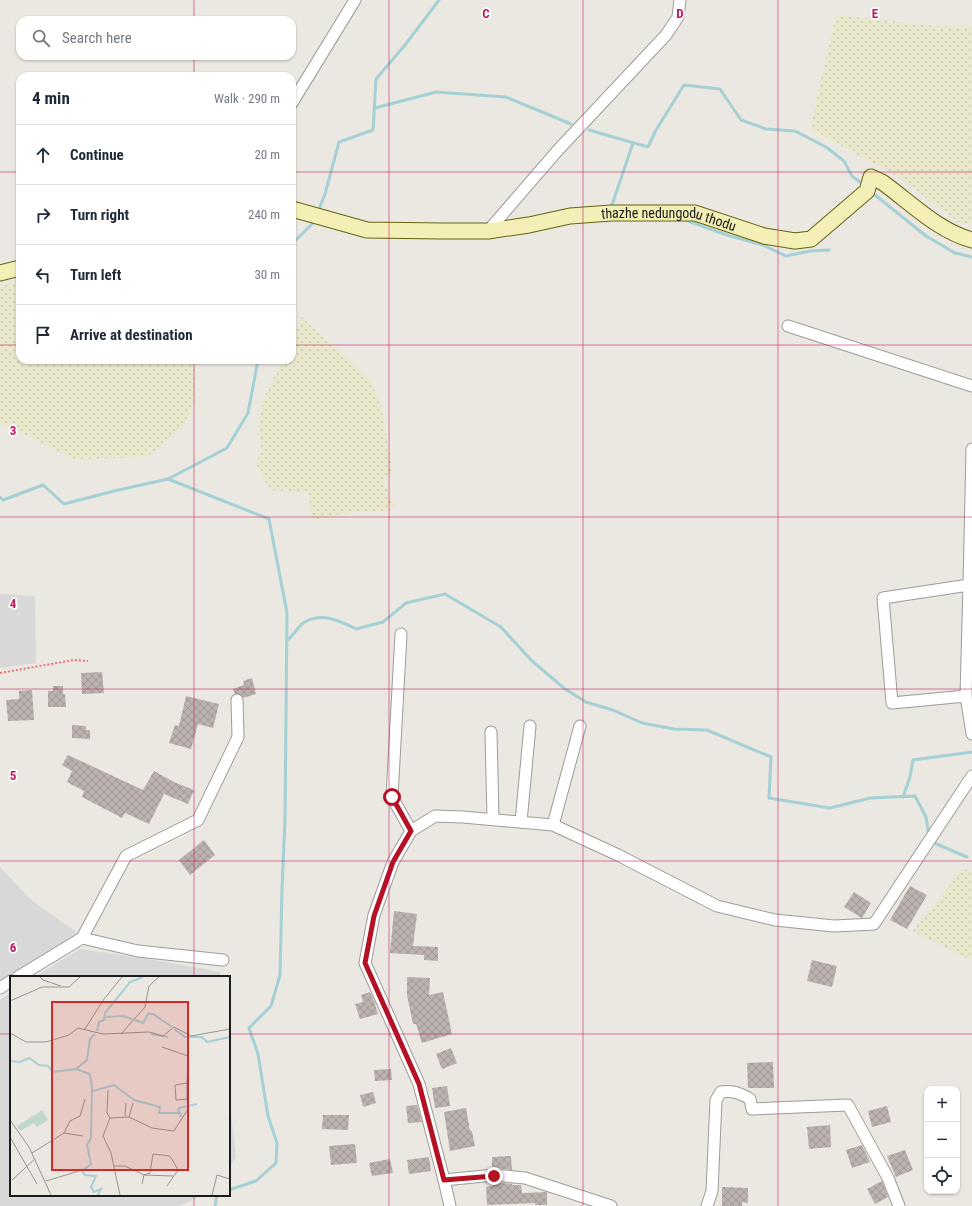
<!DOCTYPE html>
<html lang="en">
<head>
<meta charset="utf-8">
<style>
	:root { --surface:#fff; --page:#f6f6f7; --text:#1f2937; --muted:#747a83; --line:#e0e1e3 }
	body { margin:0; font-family:"Roboto Condensed",sans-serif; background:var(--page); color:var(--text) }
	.controls { position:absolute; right:12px; bottom:12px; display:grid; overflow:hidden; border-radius:8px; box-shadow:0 1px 3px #0004 }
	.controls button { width:36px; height:36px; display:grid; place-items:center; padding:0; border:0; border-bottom:1px solid var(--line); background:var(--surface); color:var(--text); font:20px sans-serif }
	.stop { position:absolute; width:12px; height:12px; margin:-9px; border:3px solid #b41124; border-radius:50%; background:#fff }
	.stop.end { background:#b41124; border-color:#fff; box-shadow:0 1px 4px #0008 }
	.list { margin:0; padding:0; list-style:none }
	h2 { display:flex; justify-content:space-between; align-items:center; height:52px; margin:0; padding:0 16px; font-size:17px }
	h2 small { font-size:13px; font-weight:400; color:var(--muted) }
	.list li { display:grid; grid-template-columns:26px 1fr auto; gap:12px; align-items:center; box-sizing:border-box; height:60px; padding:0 16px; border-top:1px solid var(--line) }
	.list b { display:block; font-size:15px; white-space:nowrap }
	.list em { font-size:13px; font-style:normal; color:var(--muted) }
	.icon { flex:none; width:22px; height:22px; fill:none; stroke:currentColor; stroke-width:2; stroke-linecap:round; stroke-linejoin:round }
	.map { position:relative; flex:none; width:972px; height:1206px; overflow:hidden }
	.search { position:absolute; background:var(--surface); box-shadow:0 1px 3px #0004; left:16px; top:16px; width:280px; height:44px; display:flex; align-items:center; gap:10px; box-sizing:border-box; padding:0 14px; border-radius:12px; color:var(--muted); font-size:15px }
	.panel { position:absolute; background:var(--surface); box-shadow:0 1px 3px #0004; left:16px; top:72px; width:280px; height:292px; border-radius:12px }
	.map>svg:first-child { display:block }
	.residential { fill:#d9d8d8 }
	.farmland { fill:url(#farmland-dots) }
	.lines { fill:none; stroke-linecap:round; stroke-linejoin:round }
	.stream { stroke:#a4d0d6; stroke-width:3 }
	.building { fill:url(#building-cross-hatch) }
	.street-casing { stroke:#9c9c9c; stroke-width:13 }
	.secondary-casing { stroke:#65650e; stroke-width:17 }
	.path { stroke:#ec7172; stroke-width:2; stroke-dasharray:2 2; stroke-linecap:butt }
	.street { stroke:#fff; stroke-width:11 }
	.secondary { stroke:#f3efb7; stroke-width:15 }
	.route { stroke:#b41124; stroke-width:5 }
	.grid { fill:none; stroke:#c2185b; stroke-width:1; stroke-opacity:0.55 }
	.labels { text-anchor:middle; stroke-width:3.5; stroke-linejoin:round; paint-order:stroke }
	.street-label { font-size:14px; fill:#1b1b1b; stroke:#fff }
	.inset-river { fill:none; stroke:#a4d0d6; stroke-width:2 }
	.inset-road { fill:none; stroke:#989592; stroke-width:1 }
	.view { fill:#d62828; fill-opacity:0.15; stroke:#d62828; stroke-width:2 }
	.inset-edge { fill:none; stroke:#1b1b1b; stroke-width:2 }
	.grid-label { font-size:13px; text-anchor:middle; font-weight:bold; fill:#c2185b; stroke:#fff; stroke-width:3.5; stroke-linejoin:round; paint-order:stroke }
</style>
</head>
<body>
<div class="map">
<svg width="972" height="1206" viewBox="0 0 972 1206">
	<defs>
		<pattern id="farmland-dots" width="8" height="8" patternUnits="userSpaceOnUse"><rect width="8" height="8" fill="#e9e8cd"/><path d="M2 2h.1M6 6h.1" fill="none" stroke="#c7c6af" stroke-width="1.8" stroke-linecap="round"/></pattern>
		<pattern id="building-cross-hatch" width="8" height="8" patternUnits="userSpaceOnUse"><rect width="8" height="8" fill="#bbb2ae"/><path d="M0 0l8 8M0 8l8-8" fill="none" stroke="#a09895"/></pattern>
	</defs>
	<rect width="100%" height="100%" fill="#ebe7e1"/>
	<g class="residential">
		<path d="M0,594L35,596L36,663L0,668Z"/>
		<path d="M0,867L31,900L79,934L0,981Z"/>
		<path d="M80,949L160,961L220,972V977H35Z"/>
		<path d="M11,992V1195H203L179,1206H0V1000Z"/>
		<path d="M229,1095L236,1158L229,1167Z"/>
	</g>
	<g class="farmland">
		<path d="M836,15L935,26L972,27V223L961,224L892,173L810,129Z"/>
		<path d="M20,281V360H195L194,403L185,424L147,457L75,459L0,423V286Z"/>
		<path d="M302,317L369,379L381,404L393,473L383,477L395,510L348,513L312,520L308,492L270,490L255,464L262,449L258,432L263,400L282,360H292V339Z"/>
		<path d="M963,869L972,871V961L913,931Z"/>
	</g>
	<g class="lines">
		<g class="stream">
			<path d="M375,108L436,92L506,97L571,124"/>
			<path d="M589,130L648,147L656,130L684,85L720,89L741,120L766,129L795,131L826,147L844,161L852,176L860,182"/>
			<path d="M875,195L926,236L955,253L972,257"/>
			<path d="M611,208L633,143"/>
			<path d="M318,212L325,194L339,142L373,130L376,79L405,45L439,0"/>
			<path d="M685,220L727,235L763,245L786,256L810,251L829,250"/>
			<path d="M292,244L312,224L315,219"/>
			<path d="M168,479L269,519L287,613L285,819L282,889L280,975L271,1006L249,1028L258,1054L268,1116L277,1143L276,1163L256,1181L229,1190"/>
			<path d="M0,497L3,500L43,485L64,504L114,491L168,479L227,448L248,413L258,360"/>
			<path d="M287,641C292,636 297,629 302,624C319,611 339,620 356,629L383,622L406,603L445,594L501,627L531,660L565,689L586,702L613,710L642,723L674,729L707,730L771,757L769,798L830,808L870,798L915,796L926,817L929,836"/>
			<path d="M903,797L910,777L913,760L972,752"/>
			<path d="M932,842L967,857"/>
			<path d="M215,1206L217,1195"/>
		</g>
	</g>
	<g class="building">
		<path d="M102,672L104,693L82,694L81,673Z"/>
		<path d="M252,678L256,694L243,698L240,694H235L233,689L244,685L243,681Z"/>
		<path d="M53,686H63V694H65L66,707H48V691H53Z"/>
		<path d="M32,690L34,720L8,721L6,700L19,699V691Z"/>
		<path d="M186,696L219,704L213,728L198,724L191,749L169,743L175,725L179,726Z"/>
		<path d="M72,725L86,726V730H90V739L72,738Z"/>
		<path d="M68,755L143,790L154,771L176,783L194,790L188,804L164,794L149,824L125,813L122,818L82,797L84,791L67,782L72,771L62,765Z"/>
		<path d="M204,840L215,855L190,875L179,860Z"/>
		<path d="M910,886L927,895L907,929L890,920Z"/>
		<path d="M854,892L871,903L862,918L844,907Z"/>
		<path d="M394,911L417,914L413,946L438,947V961L424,960V955L390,953Z"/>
		<path d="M812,960L837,966L832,987L807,981Z"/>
		<path d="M407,977L430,978L429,995L443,992L452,1034L422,1043L416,1024H413L407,995Z"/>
		<path d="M370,992L376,1005H375L378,1014L360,1019L355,1004L363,1002L361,995Z"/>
		<path d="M451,1048L457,1063L442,1069L436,1054Z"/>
		<path d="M773,1062L774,1088H748L747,1063Z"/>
		<path d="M391,1069L392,1080L375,1081L374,1070Z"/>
		<path d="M447,1086L450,1106L435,1108L432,1088Z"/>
		<path d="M373,1092L376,1103L363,1107L360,1095Z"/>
		<path d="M417,1105L422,1122L408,1123L406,1106Z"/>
		<path d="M887,1106L891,1122L872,1127L868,1111Z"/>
		<path d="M466,1108L470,1131H472L475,1146L450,1151L444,1112Z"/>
		<path d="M323,1115H349L348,1130L322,1129Z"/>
		<path d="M830,1125L831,1147L809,1149L807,1127Z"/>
		<path d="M355,1144L357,1163L331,1165L329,1146Z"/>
		<path d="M862,1145L870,1162L852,1168L846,1150Z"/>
		<path d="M905,1150L913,1170L896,1177L887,1156Z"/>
		<path d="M511,1156L512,1170L492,1168V1157Z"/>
		<path d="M429,1157L431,1171L409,1174L407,1160Z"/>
		<path d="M390,1159L393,1173L372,1176L369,1163Z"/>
		<path d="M882,1181L888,1197L875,1204L867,1189Z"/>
		<path d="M493,1182L512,1184V1185H521L522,1193L547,1192V1205H535V1203L487,1205L486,1187L493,1186Z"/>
		<path d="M722,1187L748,1188V1203L742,1202V1206H722Z"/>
	</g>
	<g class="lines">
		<g class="street-casing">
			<g id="street">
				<path d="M292,103L355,0"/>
				<path d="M488,231L558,150L666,35L678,17L680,0"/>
				<path d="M788,326L972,386"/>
				<path d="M972,449L969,585L883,598L892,703L966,696L972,734"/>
				<path d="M401,634L392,797L411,831"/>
				<path d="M966,696L969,585"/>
				<path d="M491,732L493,819"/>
				<path d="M521,822L530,726"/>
				<path d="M553,825L580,726"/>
				<path d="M82,938L126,856L198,820L238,737L237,700"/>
				<path d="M18,977L82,938L138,951L223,960"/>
				<path d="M0,988L11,981"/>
				<path d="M444,1180L494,1175L525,1178L611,1206"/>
				<path d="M450,1206L444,1180L419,1084L365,963L374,915L393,862L411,831L435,816L463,817L553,825L618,855L717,906L775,920L834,926L874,924L972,776"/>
				<path d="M707,1206L712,1191L716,1100L721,1092C732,1090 740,1093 750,1099L752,1109L848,1105L888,1178L899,1206"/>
			</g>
		</g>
		<g class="secondary-casing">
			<g id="secondary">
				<path id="s1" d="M292,209L367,230L444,231H488L529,225L570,216L611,213H695L764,236L795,241L811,239L867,191L871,177L882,182C910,202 938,231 972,240"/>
				<path d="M0,273L20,268"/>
			</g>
		</g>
		<path class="path" d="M0,673L74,660L88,661"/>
		<use href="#street" class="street"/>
		<use href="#secondary" class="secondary"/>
	</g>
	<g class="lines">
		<path class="route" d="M392,797L411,831L393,862L374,916L365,963L419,1084L444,1180L494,1176"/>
	</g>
	<path class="grid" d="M194,0V20M389,0V1206M583,0V1206M778,0V1206M194,56V76M0,172H20M292,172H972M0,345H20M292,345H972M194,360V977M0,517H972M0,689H972M0,861H972M0,1034H11M229,1034H972M194,1195V1206"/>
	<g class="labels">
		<g class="street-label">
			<text dy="5" stroke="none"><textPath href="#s1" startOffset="382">thazhe nedungodu thodu</textPath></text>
		</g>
	</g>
	<g transform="translate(10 976)">
		<rect width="220" height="220" fill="#ebe7e1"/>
		<path d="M32,134L38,144L27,151L24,147L10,155L7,150Z" fill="#bfd8ca"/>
		<path class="inset-river" d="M96,41L113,40L122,43M125,44L133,47L138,38H143L162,51M164,53L175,61H192L197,66L220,61M87,55L89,46L94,44L95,37L120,6L133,1M141,58L158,61M0,85L10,86L19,82L29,89L38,90L43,96L66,93L77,84L80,63L85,58M66,93L80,98L82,111L81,162L77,169L81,188L72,195L75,199L86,200L81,211L84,216L91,213L88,219M83,115L104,109L124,124L150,131L149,137H170L171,141M168,137L169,132L187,128"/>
		<path class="inset-road" d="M30,1L33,4L51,10M0,25L32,11H59L70,1M75,53L94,23L112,1M0,57L16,66H36L59,59L68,52L93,58L139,56L153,60L164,51L181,60L220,53M111,58L135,31L139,10L149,1M98,114L97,137L100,142M177,123V107M115,140L116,127M119,141L123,127M0,144L19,171L41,219M54,157L60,145L70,140L75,123M0,161L27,208M22,177L54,157L73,160M104,190H115L134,199L140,197L143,178L160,180L168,194L157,210M2,204L25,183M36,205L69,195M132,208L134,199L163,200M110,219L101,177L93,160L100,142L119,141L142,152L164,155L178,133L177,123L166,124L165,109L177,107L178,80L152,71M202,219L207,199L220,203"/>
		<path class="view" d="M42,26H178V194H42Z"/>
		<rect width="220" height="220" class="inset-edge"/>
	</g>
	<g class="grid-label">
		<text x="486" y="18">C</text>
		<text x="680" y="18">D</text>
		<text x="875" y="18">E</text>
		<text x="13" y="435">3</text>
		<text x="13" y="608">4</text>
		<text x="13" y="780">5</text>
		<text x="13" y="952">6</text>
	</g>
</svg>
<div class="controls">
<button>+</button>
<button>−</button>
<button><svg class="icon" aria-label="locate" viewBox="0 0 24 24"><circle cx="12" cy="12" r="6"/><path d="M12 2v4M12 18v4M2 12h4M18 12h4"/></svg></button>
</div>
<div class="stop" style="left:392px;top:797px"></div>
<div class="stop end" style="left:494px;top:1176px"></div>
<div class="search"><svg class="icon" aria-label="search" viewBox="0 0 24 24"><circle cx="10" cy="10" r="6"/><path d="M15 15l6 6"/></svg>Search here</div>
<section class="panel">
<h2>4 min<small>Walk · 290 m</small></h2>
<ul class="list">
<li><svg class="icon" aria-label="ahead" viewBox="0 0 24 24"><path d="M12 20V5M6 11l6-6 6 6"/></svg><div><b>Continue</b></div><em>20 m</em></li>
<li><svg class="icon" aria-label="right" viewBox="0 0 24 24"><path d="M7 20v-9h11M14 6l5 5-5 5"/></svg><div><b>Turn right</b></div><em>240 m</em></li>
<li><svg class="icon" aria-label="left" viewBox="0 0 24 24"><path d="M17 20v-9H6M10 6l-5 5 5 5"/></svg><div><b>Turn left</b></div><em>30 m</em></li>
<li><svg class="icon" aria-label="arrive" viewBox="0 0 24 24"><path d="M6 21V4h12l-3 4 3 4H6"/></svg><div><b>Arrive at destination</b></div></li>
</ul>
</section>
</div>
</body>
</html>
